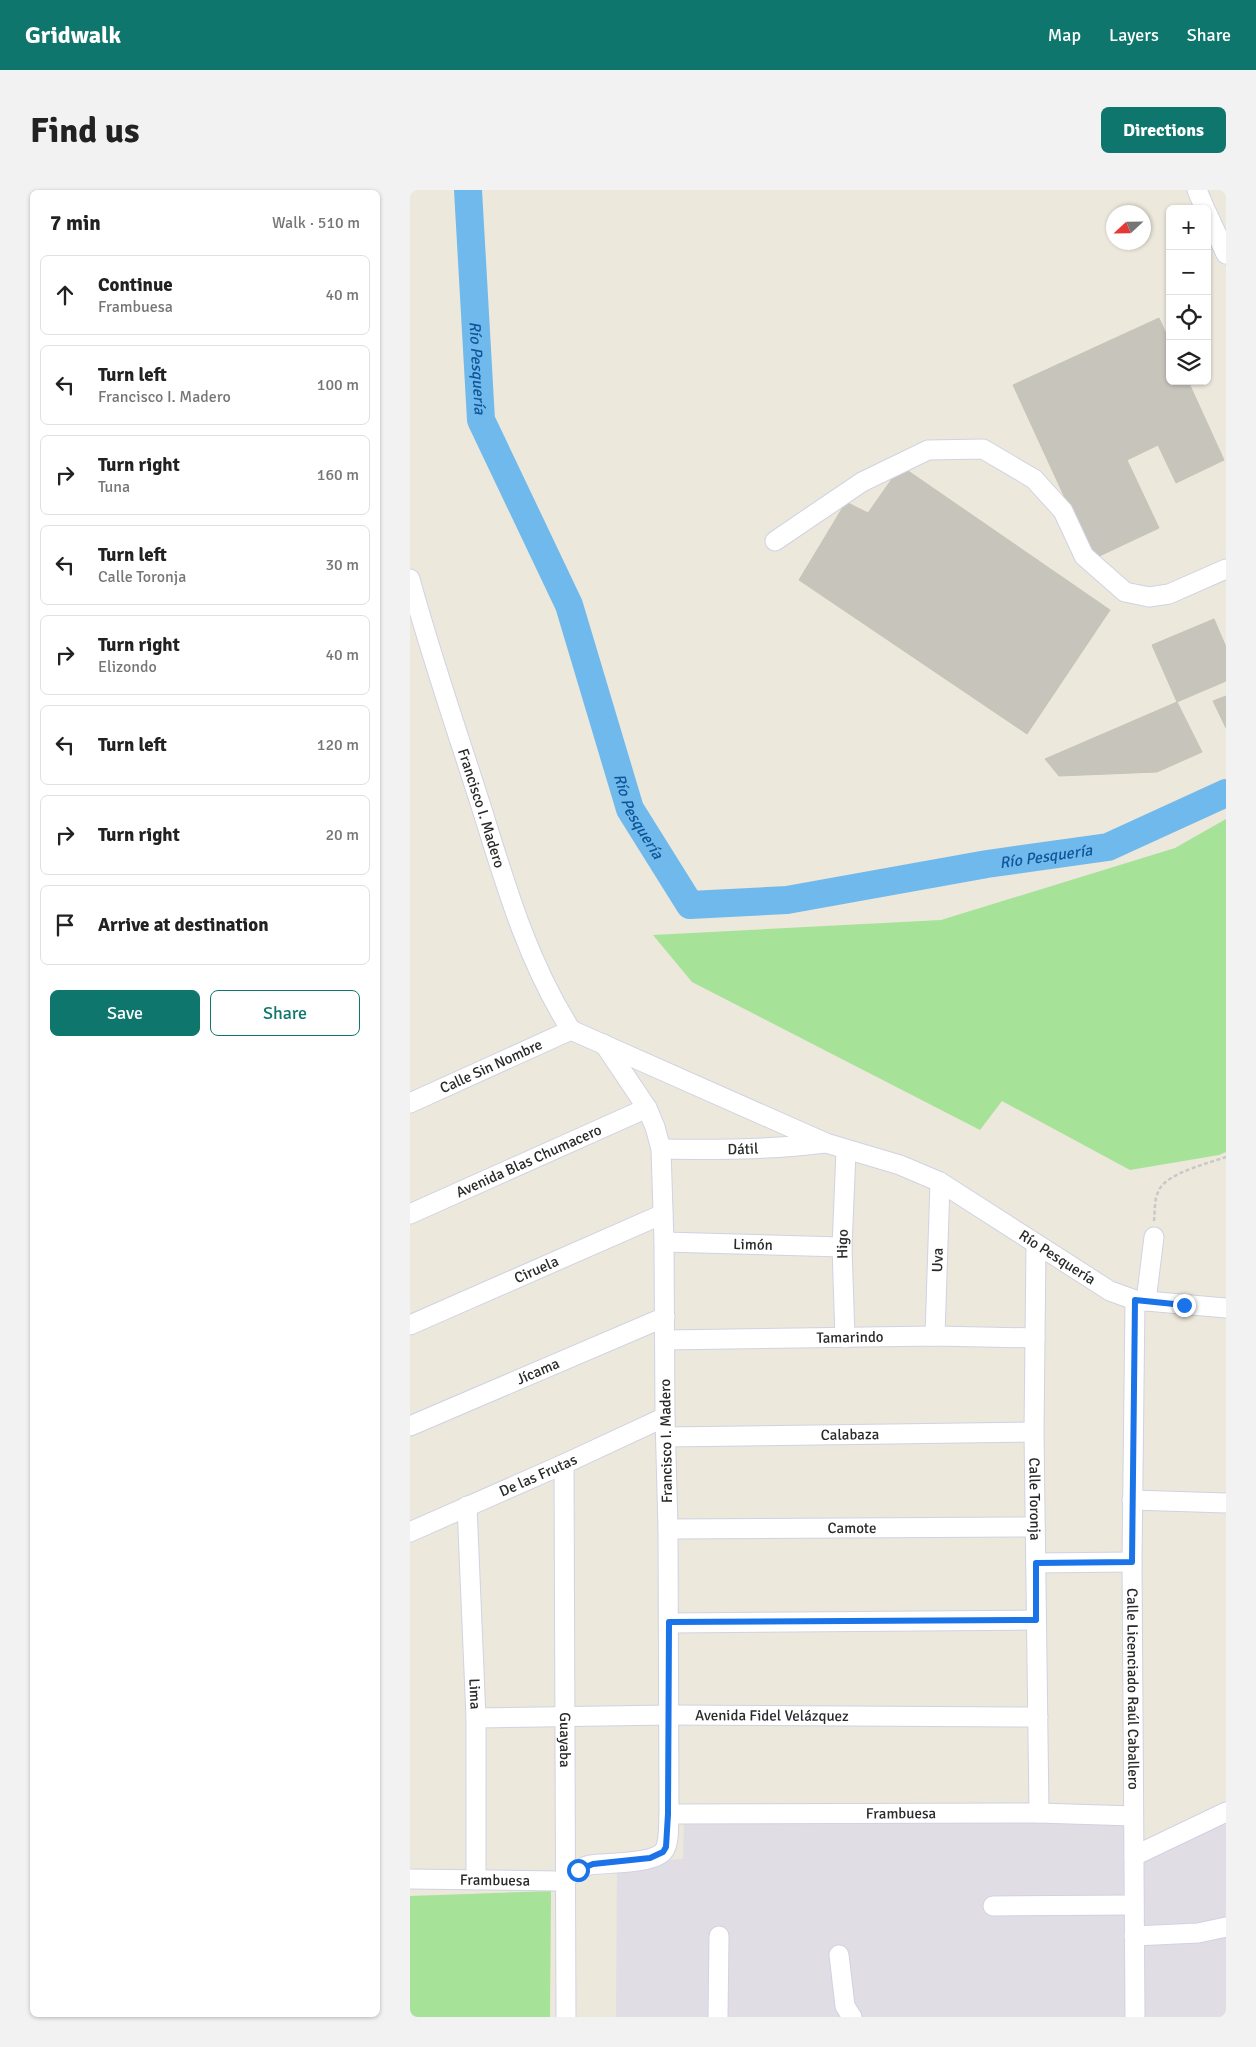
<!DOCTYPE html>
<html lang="en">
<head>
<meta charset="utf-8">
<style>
	:root { --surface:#fff; --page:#f2f2f2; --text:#222; --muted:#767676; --line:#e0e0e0; --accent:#0f766e }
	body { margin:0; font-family:Signika,sans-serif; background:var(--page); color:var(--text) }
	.controls { position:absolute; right:15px; top:15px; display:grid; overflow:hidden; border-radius:8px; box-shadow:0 1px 4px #0004 }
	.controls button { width:45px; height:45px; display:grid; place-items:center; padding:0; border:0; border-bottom:1px solid var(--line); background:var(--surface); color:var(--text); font:25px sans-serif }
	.compass { position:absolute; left:696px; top:15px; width:45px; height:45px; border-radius:50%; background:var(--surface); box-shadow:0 1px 4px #0004; rotate:248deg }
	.stop { position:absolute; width:15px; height:15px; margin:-11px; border:4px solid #1a73e8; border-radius:50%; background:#fff }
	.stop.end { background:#1a73e8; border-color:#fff; box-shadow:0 1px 5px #0008 }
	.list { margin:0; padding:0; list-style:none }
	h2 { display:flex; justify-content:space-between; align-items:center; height:65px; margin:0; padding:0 20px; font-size:21px }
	h2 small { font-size:16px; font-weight:400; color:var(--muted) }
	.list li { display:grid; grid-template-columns:32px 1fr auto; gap:15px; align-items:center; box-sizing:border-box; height:80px; margin:0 10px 10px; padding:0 10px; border:1px solid var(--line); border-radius:8px }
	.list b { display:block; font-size:19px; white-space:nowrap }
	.list p { margin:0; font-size:16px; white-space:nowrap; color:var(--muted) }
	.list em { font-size:16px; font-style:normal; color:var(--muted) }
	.actions { display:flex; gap:10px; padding:15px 20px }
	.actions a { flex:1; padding:11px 0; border:1px solid var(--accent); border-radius:8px; text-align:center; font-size:18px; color:var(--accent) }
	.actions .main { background:var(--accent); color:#fff }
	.icon { flex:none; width:28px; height:28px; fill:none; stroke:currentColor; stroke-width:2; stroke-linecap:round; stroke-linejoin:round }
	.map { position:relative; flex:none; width:816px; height:1827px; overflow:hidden; border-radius:8px }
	header { display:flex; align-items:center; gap:30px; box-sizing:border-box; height:70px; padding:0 25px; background:var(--accent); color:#fff }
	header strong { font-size:24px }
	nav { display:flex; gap:28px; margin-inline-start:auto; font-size:18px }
	.intro { display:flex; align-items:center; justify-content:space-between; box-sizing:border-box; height:120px; padding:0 30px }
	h1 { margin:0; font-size:35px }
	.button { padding:12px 22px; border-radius:8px; background:var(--accent); color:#fff; font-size:18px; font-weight:700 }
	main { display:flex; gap:30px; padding:0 30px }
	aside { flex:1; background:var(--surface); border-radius:8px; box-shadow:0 1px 4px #0004 }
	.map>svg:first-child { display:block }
	.industrial { fill:#e0dde5 }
	.green { fill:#a7e299 }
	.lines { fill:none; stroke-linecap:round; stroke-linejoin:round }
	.river { stroke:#70b9ed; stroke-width:28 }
	.building { fill:#c7c4bc; stroke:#c7c4b6 }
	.minor-casing { stroke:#d1d2e3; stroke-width:21 }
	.path { stroke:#c8c8c8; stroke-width:2.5; stroke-dasharray:4 2.5; stroke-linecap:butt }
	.minor { stroke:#fff; stroke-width:19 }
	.route { stroke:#1a73e8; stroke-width:6 }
	.labels { text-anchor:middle; stroke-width:4; stroke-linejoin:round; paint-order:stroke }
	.street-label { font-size:15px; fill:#2a2a2a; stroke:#fff }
	.water-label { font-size:16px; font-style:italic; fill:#0f5599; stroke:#fff }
</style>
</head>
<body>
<header>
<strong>Gridwalk</strong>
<nav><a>Map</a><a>Layers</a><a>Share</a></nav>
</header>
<div class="intro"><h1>Find us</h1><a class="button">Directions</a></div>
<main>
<aside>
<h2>7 min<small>Walk · 510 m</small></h2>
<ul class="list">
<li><svg class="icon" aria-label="ahead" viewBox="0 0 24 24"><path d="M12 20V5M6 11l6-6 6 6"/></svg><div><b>Continue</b><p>Frambuesa</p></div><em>40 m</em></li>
<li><svg class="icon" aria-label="left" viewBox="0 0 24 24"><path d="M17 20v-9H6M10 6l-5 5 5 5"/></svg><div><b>Turn left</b><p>Francisco I. Madero</p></div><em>100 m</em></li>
<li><svg class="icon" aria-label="right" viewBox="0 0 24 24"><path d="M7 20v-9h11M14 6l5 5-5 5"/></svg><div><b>Turn right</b><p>Tuna</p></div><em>160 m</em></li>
<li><svg class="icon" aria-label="left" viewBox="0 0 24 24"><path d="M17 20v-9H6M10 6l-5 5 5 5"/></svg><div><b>Turn left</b><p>Calle Toronja</p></div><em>30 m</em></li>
<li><svg class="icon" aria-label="right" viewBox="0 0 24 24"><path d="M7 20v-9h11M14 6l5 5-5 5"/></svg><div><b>Turn right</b><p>Elizondo</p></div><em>40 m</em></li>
<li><svg class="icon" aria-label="left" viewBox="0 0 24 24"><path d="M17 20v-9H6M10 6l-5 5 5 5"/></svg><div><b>Turn left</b></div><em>120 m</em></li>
<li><svg class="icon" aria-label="right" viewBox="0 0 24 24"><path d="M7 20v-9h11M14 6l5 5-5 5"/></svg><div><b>Turn right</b></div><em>20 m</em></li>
<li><svg class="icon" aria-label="arrive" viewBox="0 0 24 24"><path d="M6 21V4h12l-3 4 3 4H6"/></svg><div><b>Arrive at destination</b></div></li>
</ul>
<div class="actions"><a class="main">Save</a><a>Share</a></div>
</aside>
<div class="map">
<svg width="816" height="1827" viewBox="0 0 816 1827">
	<rect width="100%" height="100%" fill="#ece8dc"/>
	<path class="industrial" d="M713,1627L728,1666L816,1627V1827H206L207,1672L273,1669L274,1633Z"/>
	<g class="green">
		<path d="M816,629V962L809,965L720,980L592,911L570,940L282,792L243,745L531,730L765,658Z"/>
		<path d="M141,1701L140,1827H0V1706Z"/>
	</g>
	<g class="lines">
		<path class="river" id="s1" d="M58,0L71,230L159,415L220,619L280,715L377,710L577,674L698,657L816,603"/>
	</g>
	<g class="building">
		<path d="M749,128L760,152V191H778L814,270L766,293L748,255L717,270L749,338L683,369L603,195Z"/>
		<path d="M491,276L700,420L617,544L389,390L436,312L458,323Z"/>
		<path d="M804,429L816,457V491L767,512L742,455Z"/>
		<path d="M816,506V538L803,511Z"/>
		<path d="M767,512L792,562L747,582L649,586L635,569Z"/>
	</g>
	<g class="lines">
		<g class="minor-casing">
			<g id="minor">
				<path d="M787,0L795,19"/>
				<path d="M797,23L816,64"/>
				<path d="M365,351L452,292L518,260L573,259L624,289L653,321L674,366L715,402L739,407L759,404L816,379"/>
				<path id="s2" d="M0,389C21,466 47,541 71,616C95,693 117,771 161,840"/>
				<path id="s3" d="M161,840L416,953L490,975L530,992L700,1101L725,1110L816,1118"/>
				<path id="s4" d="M0,913L161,840"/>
				<path id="s5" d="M251,959C305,960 360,960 415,953"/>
				<path id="s6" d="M0,1024L237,918"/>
				<path id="s7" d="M254,1052L432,1057"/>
				<path id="s8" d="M626,1055L624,1242L629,1623"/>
				<path id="s9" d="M725,1110L722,1372L725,1827"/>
				<path d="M736,1111L744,1047"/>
				<path id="s10" d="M0,1135L253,1024"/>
				<path id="s11" d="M525,1146L530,992"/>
				<path id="s12" d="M435,1148L432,1057L436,961"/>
				<path id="s13" d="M255,1150L525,1146L625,1148"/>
				<path id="s14" d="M0,1236L255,1127"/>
				<path id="s15" d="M256,1247L624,1242"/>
				<path id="s16" d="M154,1274L156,1827"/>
				<path d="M722,1310L816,1313"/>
				<path id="s17" d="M57,1316L66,1528V1690"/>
				<path id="s18" d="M258,1339L625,1337"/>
				<path id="s19" d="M0,1342L154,1274L255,1227"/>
				<path d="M626,1373L722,1372"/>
				<path d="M259,1433L626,1430"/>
				<path id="s20" d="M66,1528L258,1525L628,1527"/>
				<path id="s21" d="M259,1624L629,1623L723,1626"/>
				<path d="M724,1666L816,1622"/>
				<path id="s22" d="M0,1689L148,1691C160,1688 168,1678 180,1675C196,1672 247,1675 255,1659C260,1649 258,1635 259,1624L258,1339L255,1227L254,1052L251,959L245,937L237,918L194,854"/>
				<path d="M583,1716L724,1715"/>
				<path d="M724,1746L788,1743L816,1737"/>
				<path d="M429,1765L435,1816L442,1827"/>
				<path d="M308,1827L309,1746"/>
			</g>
		</g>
		<path class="path" d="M744,1031C745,1021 744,1009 749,1000C757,983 799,973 816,967"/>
		<use href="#minor" class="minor"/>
	</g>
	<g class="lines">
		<path class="route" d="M168,1680L183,1674L240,1668L253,1662L256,1657L258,1624L259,1432L626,1430V1373L722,1372L725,1110L774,1115"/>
	</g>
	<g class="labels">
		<g class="street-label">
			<text dy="5" stroke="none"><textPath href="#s2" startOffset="240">Francisco I. Madero</textPath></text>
			<text dy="5" stroke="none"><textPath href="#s4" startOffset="89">Calle Sin Nombre</textPath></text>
			<text dy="5" stroke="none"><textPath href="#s5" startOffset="82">Dátil</textPath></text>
			<text dy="5" stroke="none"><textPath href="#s6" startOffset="130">Avenida Blas Chumacero</textPath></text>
			<text dy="5" stroke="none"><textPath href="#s12" startOffset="94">Higo</textPath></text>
			<text dy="5" stroke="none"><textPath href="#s7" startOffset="89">Limón</textPath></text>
			<text dy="5" stroke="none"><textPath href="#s3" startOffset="539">Río Pesquería</textPath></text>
			<text dy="5" stroke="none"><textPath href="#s11" startOffset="76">Uva</textPath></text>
			<text dy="5" stroke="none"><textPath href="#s10" startOffset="138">Ciruela</textPath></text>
			<text dy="5" stroke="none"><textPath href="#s13" startOffset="185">Tamarindo</textPath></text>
			<text dy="5" stroke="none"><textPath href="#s14" startOffset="139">Jícama</textPath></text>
			<text dy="5" stroke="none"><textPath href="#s15" startOffset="184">Calabaza</textPath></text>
			<text transform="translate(256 1251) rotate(-91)" y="5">Francisco I. Madero</text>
			<text dy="5" stroke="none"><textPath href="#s19" startOffset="140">De las Frutas</textPath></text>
			<text dy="5" stroke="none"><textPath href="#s8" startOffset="254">Calle Toronja</textPath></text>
			<text dy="5" stroke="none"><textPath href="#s18" startOffset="184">Camote</textPath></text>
			<text dy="5" stroke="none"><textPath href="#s9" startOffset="389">Calle Licenciado Raúl Caballero</textPath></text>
			<text dy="5" stroke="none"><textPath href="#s17" startOffset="188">Lima</textPath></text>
			<text dy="5" stroke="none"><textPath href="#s20" startOffset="296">Avenida Fidel Velázquez</textPath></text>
			<text dy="5" stroke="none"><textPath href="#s16" startOffset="276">Guayaba</textPath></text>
			<text dy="5" stroke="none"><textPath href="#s21" startOffset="232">Frambuesa</textPath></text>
			<text dy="5" stroke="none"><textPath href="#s22" startOffset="85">Frambuesa</textPath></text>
		</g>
		<g class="water-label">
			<text dy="6" stroke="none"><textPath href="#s1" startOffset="178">Río Pesquería</textPath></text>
			<text dy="6" stroke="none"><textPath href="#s1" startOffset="658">Río Pesquería</textPath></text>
			<text dy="6" stroke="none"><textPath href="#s1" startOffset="1121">Río Pesquería</textPath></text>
		</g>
	</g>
</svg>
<div class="controls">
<button>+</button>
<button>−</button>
<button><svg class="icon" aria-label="locate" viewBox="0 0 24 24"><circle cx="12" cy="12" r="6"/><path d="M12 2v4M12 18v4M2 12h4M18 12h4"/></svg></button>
<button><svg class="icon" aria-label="layers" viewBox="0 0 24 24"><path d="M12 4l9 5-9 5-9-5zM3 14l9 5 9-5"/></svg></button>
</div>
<svg class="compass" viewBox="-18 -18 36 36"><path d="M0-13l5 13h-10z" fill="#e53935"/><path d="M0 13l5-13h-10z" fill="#767676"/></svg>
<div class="stop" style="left:168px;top:1680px"></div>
<div class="stop end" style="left:774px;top:1115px"></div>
</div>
</main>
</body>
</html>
